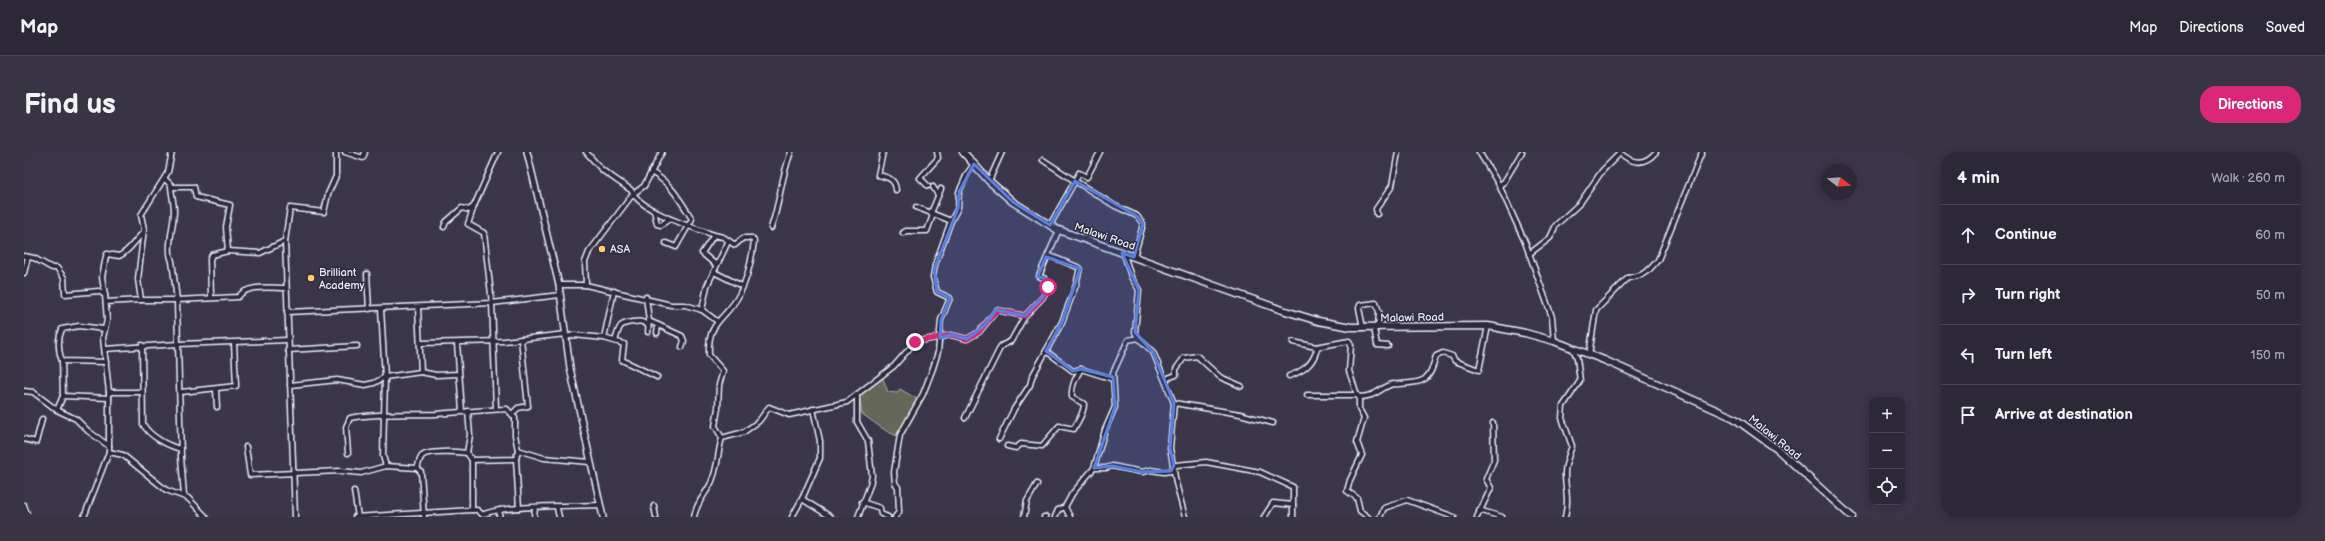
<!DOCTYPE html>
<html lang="en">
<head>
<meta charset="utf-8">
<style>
	:root { --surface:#2c2838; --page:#383443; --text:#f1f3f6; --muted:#a6a6ae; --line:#484453; --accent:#db2777 }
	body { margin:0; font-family:"Balsamiq Sans",sans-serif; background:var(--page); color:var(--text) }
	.controls { position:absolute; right:12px; bottom:12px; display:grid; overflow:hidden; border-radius:8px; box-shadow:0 2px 10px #0003 }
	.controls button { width:36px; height:36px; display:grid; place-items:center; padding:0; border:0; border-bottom:1px solid var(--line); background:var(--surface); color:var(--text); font:20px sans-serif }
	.compass { position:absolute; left:1797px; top:12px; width:36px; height:36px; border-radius:50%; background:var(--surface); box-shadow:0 2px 10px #0003; rotate:107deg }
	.stop { position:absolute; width:12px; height:12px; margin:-9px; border:3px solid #db2777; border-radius:50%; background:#fff }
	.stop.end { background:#db2777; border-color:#fff; box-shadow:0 1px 4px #0008 }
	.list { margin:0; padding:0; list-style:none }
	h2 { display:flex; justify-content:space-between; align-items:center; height:52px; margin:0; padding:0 16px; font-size:17px }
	h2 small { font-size:13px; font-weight:400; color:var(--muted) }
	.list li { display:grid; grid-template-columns:26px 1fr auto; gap:12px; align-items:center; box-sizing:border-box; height:60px; padding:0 16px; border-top:1px solid var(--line) }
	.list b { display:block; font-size:15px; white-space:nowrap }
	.list em { font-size:13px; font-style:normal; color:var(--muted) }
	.icon { flex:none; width:22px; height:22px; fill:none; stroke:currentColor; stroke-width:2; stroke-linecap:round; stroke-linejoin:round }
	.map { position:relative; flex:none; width:1893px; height:365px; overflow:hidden; border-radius:16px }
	header { display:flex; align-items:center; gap:24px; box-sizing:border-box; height:56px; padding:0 20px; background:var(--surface); border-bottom:1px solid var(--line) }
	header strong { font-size:19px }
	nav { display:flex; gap:22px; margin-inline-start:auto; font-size:14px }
	.intro { display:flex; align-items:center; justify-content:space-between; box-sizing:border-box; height:96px; padding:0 24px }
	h1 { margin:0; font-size:28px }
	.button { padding:10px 18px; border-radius:16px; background:var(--accent); color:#fff; font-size:14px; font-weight:700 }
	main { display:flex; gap:24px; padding:0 24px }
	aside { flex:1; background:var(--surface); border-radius:16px; box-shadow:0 2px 10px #0003 }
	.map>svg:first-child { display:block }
	.green { fill:#656759; stroke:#a6aca8 }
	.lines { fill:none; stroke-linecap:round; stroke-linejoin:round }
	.minor-casing { stroke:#e8f1f8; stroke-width:7 }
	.tertiary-casing { stroke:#e8f1f8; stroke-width:8 }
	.primary-casing { stroke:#e8f1f8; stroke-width:9 }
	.minor { stroke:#2f2a3d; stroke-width:4 }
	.tertiary { stroke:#2f2a3d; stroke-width:5 }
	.primary { stroke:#2f2a3d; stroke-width:6 }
	.route { stroke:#db2777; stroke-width:5 }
	.marked { fill:#5a7fe2; fill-opacity:0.2; stroke:#5a7fe2; stroke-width:3; stroke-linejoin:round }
	.poi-dot { fill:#ffd166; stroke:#2f2a3d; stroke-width:1.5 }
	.labels { text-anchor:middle; stroke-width:3; stroke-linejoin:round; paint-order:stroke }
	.street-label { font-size:11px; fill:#e8f1f8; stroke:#2f2a3d }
	.poi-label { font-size:11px; fill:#e8f1f8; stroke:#2f2a3d; text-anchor:start }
</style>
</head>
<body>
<header>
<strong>Map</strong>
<nav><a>Map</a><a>Directions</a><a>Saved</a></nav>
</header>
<div class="intro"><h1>Find us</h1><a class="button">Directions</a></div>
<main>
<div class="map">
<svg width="1893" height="365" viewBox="0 0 1893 365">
	<rect width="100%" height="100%" fill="#3b354a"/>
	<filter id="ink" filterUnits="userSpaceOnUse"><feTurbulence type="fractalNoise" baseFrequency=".025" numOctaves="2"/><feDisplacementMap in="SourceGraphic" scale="8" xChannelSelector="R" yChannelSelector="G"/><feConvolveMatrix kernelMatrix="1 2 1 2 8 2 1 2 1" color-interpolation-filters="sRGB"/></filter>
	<g filter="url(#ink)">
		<path class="green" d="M858,224L864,240L873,241L876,237L895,248L873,284L862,279L838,262L835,244Z"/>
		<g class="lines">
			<g class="minor-casing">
				<g id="minor">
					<path d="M321,0L339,6L341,0"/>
					<path d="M562,0L578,18L607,38C617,60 668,75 690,83"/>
					<path d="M859,0L854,23C864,25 871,27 872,38"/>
					<path d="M1076,0L1063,25L1055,21L1051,29L1091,54L1113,64L1119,72L1110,105"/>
					<path d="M1455,0L1475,33L1501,90L1528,165L1530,189"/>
					<path d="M1595,0C1608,12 1620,14 1632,0"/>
					<path d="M1019,8L1051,29L1026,73"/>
					<path d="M627,20C647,31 656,48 668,67L652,95L642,91"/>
					<path d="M141,27L149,35H170L172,45L206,53L202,75L204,99L188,103L186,107L187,145"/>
					<path d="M965,29L978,0"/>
					<path d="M147,33C147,41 150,50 150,59C150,73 142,97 148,109L153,148L214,145C223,132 247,136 261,136"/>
					<path d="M1475,33L1480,30L1498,0"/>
					<path d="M904,34L896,26L914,6L913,0"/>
					<path d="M909,35L914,43"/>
					<path d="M450,54L444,72L460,81L468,151L472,257"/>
					<path d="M892,55L927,69"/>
					<path d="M630,58L633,72L637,73L645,67"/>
					<path d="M907,61L917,37"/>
					<path d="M1353,62L1352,57L1368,34L1374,0"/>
					<path d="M420,75L422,70L438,56L445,58L450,54L474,0"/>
					<path d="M747,76C756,51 757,25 767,0"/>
					<path d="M879,81L882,79H903L909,63"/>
					<path d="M204,99L236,101L261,89"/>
					<path d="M1100,102L1107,125L1115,138L1111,180L1114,186L1129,200L1150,251L1146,296L1152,331L1161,365"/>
					<path d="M1505,102L1526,86L1532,73L1556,51L1578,19L1596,1"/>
					<path d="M0,104L10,106L28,116H33L40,126L41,142L75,139L81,143L83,168L79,186L85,240V300L60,365"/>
					<path d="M690,120L718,134"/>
					<path d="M0,121L4,105"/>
					<path d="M343,122L345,157"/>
					<path d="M535,133H562L647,153H661L678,158L693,169"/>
					<path d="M562,133L561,110L565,100L609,42L620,34L638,0"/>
					<path d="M590,139L580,186L600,192L598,208L633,225"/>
					<path d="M81,143L78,125L82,104L83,102L95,104C105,100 111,88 119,81"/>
					<path d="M622,145L625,169L624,180"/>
					<path d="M82,150L117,148"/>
					<path d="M394,155L397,220L412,223L434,222"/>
					<path d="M357,157L361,225L359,304L362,314"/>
					<path d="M678,158L683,134L704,90"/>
					<path d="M263,160L468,151L536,143"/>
					<path d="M625,169L634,173L633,181"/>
					<path d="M634,173L658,184L660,189L658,195"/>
					<path d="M1339,176L1335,156L1336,153L1352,151L1355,160L1354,176"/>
					<path d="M1350,176L1353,193L1364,194"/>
					<path d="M80,177L55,174L38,177C33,188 34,198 38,209L82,210"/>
					<path d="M542,185L550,183L580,186"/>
					<path d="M591,189C596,174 594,172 609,170C616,169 618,169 624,173"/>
					<path d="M1269,190L1292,195L1325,189L1327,193L1325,219L1333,243L1335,245C1353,244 1352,239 1366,233C1369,231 1372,233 1375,232C1401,230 1405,230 1412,204L1419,201L1428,204L1431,209L1455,218L1464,174"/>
					<path d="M397,191L480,189L542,182"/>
					<path d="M433,191L438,259"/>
					<path d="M118,193L119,272C125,284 144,294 157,297"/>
					<path d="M81,197L154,192L153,148H117L114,127L120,77L117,63L144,20L148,0"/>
					<path d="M264,198L333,194"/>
					<path d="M1022,199L1049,219L1057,217L1089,227"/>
					<path d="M1565,203L1572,158L1604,126L1617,123L1626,117L1634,108L1678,0"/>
					<path d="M38,209L39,244"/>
					<path d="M1265,224C1280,219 1289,212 1293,197L1292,195"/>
					<path d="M1142,229L1144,226L1152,223V217L1160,206L1173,204L1196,225L1217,234"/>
					<path d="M266,233L313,228L341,233L350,231L361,225L397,220"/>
					<path d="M192,238L193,255"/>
					<path d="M0,239L9,240L33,258L52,267L64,279L85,294"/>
					<path d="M85,240H118"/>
					<path d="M157,240L212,234L210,191"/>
					<path d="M833,243V270L844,289L848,324L846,333L834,365"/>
					<path d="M1283,243H1333"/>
					<path d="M1335,245V257L1340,266L1333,290L1338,303L1326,328L1323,339L1333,346L1336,359L1344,365"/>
					<path d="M1150,251L1216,262L1249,271"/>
					<path d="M33,258L39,244L85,246"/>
					<path d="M444,259L446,283L443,301L448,308L492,307L494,298L520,306L566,310"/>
					<path d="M489,261L494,256L504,254L497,187"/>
					<path d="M941,266L977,194L987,189L1001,164L1019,145L1024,135L1021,127L1015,124L1024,103"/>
					<path d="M698,286L720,280L735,269L745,255L765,263L823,250L870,214L891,190L927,183L943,187L955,180L973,158L1001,164"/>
					<path d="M0,287L12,290L18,267"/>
					<path d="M975,287L990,257L1006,233L1008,225L1038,170L1052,133L1056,116L1024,103L1035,78"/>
					<path d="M983,294L992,296L997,292L1018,294L1035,274L1050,277C1054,268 1060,262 1060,252L1048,245C1047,234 1051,227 1057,217"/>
					<path d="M222,295L226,323L316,319L337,321L362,314L393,316C395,313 395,307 398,304C404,298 434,300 443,301"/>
					<path d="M85,300L99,303L142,338L164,346L182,365"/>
					<path d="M324,301L322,275L326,266C354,261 383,263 412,262C436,260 460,258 483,257L491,266V283L494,298"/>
					<path d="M492,307L495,356"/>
					<path d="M448,308V358"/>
					<path d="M393,316L397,320L400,365"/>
					<path d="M1070,316H1082L1088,314L1118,320L1127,318L1140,320L1147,319L1152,313L1182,310L1236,320L1269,335V365"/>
					<path d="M330,339L334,365"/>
					<path d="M160,344L157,305L154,192L264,188"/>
					<path d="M778,347L796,306V289L789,257"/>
					<path d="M838,350L856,356L857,362L864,365"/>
					<path d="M0,353L4,365"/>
					<path d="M630,354L632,365"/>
					<path d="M1041,355L1046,365"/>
					<path d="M533,356L535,365"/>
					<path d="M1455,358L1478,365"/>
					<path d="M271,365L261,89L266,56L300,60L304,42L312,24V0"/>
					<path d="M331,365L448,358H453L459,363C472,353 555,354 576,353"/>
					<path d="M475,365L476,358"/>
					<path d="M510,365L511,356"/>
					<path d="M670,365C673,347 685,340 689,326C694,313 694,299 698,286L691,274L694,256L695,233L699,219L685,203C683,168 702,168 715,143C723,128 728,106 730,89L728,86H719L711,93L699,85L690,83L678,101L692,113"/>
					<path d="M768,365L778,347L807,365"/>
					<path d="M871,365L875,360L874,335L871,331L870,320L876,283L899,242L909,216L914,200L917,168L926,146L913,140L909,125L911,113L927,69L934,56L935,40L943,22L950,12"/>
					<path d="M1000,365L1003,349L1013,332"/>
					<path d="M1020,365H1022"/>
					<path d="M1031,365L1034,358L1041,355L1048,342L1070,316L1081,278L1091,255L1089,221L1104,188L1114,186"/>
					<path d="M1240,365L1249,351L1269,353"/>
					<path d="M1356,365L1360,356L1383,348L1430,365"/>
					<path d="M1453,365L1467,336L1462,327L1470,308L1469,271"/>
					<path d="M1541,365C1545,346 1542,342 1541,324C1540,314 1545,303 1548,294L1538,266L1539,254L1556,229L1553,206L1549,197"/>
				</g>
			</g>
			<g class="tertiary-casing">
				<path id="tertiary" d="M503,0L535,133L546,216L579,365"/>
			</g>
			<g class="primary-casing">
				<path id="primary" d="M939,0L965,29L989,50L1032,77L1255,157L1294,169L1327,175L1464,174L1501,181L1530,189L1580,208L1710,266L1753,297L1828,365"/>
			</g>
			<use href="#minor" class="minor"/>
			<use href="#tertiary" class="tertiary"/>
			<use href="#primary" class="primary"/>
		</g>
	</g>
	<g class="lines" filter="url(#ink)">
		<path class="route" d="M891,190L927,183L943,187L955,180L973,158L1001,164L1019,145L1024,135"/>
	</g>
	<path class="marked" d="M950,12L989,50L1026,73L1051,29L1113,64L1119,72L1110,105L1098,101L1115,138L1111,180L1129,200L1150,251L1146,296L1150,313L1147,319L1118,320L1088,314L1070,316L1091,255L1089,225L1057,217L1049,219L1022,199L1038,170L1056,117L1022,105L1014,124L1021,127L1024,135L1019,145L1001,164L972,158L961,173L943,187L927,183L916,186L917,168L926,146L913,140L910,118L934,56L935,40Z"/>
	<g class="poi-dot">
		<circle cx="578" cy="97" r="4"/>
		<circle cx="287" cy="126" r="4"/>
	</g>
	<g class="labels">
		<g class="street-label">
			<text transform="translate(1081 84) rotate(19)" y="4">Malawi Road</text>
			<text transform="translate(1388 165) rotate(-1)" y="4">Malawi Road</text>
			<text transform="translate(1751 285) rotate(39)" y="4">Malawi Road</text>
		</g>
		<g class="poi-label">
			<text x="586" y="101">ASA</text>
			<text x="295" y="124">Brilliant<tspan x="295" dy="13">Academy</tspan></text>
		</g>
	</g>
</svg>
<div class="controls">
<button>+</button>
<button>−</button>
<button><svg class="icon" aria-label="locate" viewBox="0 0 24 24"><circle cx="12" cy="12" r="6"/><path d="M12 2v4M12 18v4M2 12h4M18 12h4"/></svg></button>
</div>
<svg class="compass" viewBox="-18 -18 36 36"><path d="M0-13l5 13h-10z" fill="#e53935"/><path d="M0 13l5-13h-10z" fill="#a6a6ae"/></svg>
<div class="stop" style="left:1024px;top:135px"></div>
<div class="stop end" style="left:891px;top:190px"></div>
</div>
<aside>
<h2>4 min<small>Walk · 260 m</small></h2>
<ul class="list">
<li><svg class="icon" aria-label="ahead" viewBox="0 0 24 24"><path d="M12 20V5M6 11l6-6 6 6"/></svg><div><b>Continue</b></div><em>60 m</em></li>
<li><svg class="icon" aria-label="right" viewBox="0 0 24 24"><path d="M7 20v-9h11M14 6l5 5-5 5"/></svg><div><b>Turn right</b></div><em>50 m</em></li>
<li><svg class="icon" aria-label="left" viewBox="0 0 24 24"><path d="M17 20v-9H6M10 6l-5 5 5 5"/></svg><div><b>Turn left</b></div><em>150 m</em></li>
<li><svg class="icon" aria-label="arrive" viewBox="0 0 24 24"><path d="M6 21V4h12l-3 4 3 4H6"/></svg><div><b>Arrive at destination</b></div></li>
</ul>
</aside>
</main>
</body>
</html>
